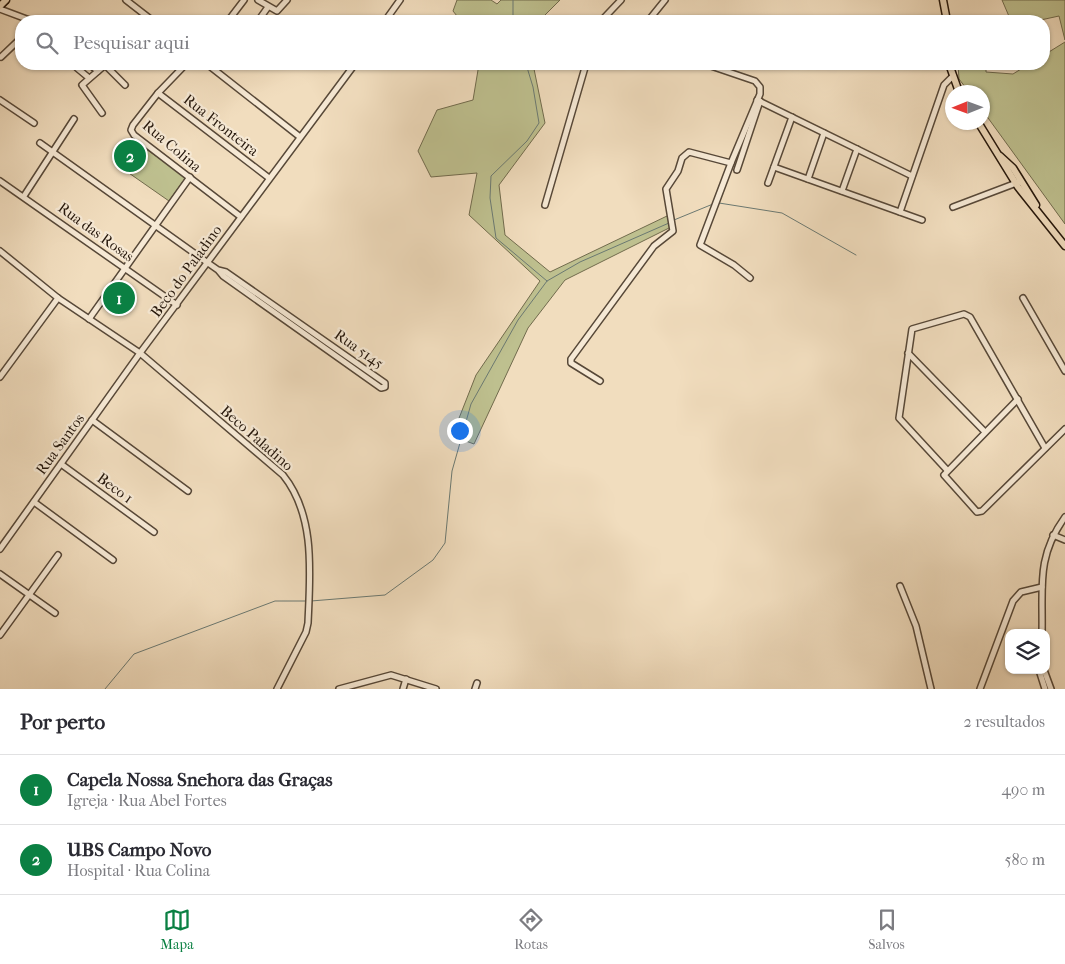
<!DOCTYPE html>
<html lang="pt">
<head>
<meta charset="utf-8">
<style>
	:root { --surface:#fff; --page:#f2f2f3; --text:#2b2b33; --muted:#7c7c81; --line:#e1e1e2; --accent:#0b8043 }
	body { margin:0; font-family:"IM FELL French Canon",serif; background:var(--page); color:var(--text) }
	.controls { position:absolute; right:15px; bottom:15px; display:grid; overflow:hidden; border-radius:10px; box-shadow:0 1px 4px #0004 }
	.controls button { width:45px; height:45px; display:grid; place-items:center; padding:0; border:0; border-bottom:1px solid var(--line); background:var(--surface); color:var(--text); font:25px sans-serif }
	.compass { position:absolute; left:945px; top:85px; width:45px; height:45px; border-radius:50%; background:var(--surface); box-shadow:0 1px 4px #0004; rotate:269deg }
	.you { position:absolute; left:459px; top:430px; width:18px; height:18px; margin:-12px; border:4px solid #fff; border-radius:50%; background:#1a73e8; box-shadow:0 0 0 8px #1a73e833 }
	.badge { display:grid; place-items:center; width:32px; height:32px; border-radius:50%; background:var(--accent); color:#fff; font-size:16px; font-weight:700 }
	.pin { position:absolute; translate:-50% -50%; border:2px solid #fff; box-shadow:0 1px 5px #0006 }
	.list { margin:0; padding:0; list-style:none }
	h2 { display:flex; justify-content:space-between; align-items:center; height:65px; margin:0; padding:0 20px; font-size:21px }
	h2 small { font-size:16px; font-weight:400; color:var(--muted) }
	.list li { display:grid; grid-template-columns:32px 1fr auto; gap:15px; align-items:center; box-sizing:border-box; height:70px; padding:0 20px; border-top:1px solid var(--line) }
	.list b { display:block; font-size:19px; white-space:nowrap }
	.list p { margin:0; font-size:16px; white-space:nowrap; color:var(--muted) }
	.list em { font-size:16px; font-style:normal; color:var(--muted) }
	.icon { flex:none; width:28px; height:28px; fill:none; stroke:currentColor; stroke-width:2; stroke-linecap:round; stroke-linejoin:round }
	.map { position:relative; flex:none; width:1065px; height:689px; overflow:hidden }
	.search { position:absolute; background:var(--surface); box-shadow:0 1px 4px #0004; left:15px; right:15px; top:15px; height:55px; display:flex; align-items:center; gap:12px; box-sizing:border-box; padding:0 18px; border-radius:20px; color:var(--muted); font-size:19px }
	.sheet { height:205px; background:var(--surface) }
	nav { display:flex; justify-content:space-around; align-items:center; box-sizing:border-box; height:70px; border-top:1px solid var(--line); background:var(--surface); font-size:14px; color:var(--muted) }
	nav a { display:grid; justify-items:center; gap:2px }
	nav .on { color:var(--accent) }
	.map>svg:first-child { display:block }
	.green { fill:#bec08f; stroke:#716b4d }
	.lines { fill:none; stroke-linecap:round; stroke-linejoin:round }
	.stream { stroke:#6b7972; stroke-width:1 }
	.minor-casing { stroke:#574838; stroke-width:8 }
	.major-casing { stroke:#24160b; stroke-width:9 }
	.minor { stroke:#f6e9d5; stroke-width:5 }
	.major { stroke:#f1ddbe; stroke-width:6 }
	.labels { text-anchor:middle; stroke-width:4.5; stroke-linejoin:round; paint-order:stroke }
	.street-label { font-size:15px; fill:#24160b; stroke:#f6e9d5 }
</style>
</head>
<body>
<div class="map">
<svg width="1065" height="689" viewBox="0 0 1065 689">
	<rect width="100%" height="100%" fill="#f1ddbe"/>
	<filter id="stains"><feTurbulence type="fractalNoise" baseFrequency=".004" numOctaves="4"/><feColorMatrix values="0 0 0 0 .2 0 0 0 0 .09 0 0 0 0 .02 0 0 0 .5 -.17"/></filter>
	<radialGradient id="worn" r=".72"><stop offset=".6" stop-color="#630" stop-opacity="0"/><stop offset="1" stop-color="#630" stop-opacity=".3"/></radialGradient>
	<g class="green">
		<path d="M457,0H491L497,4L501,0H560L539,21H461L453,11Z"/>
		<path d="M1002,0H1065V40L1059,16L1036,21H1011Z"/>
		<path d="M1065,42V224L983,111L982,92H969L959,79L958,64H986V72L1013,74L1029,64H1044V55Z"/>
		<path d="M479,64H533L545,123L499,185L505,235L550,272L667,216L671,227L565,280L528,328L474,444L452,436L476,375L540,281L469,215L477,173L431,177L418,151L437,110L473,100Z"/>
		<path d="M143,147L186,177L169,201L126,171Z"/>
	</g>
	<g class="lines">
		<g class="stream">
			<path d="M513,0V21"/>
			<path d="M526,64L533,87L539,123L527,141L491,176L490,198L496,238L547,281"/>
			<path d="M719,203L782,213L856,255"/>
			<path d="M674,220L713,204"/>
			<path d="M311,601L385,595L433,560L445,543L452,471L471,404L518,320L547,281L580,262L669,223"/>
			<path d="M105,689L134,654L275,601H307"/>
		</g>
		<g class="minor-casing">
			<g id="minor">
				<path d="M126,0L153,21"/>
				<path d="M258,0L277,11L287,0"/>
				<path d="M0,9L32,21"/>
				<path d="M228,21L244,0"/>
				<path d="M258,21L268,7"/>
				<path d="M385,21L400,0"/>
				<path d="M601,21L621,0"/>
				<path d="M648,21L665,0"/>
				<path d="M1,57L21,38"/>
				<path d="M89,64L98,71"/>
				<path d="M104,64L125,85"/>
				<path d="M186,64L158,93L133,125L131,130L134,135L241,217"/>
				<path d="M207,64L300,137"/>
				<path d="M705,64L755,81L760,87V94L731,163L700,245L734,265L750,278"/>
				<path d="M77,68L89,78"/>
				<path d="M158,93L269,178"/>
				<path d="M0,100L34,123"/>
				<path d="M757,100L912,176"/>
				<path d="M102,113L82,85L105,65"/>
				<path d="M40,143L208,263L218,270L226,272L385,383V387L381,388L223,276L218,270"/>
				<path d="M774,167L922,220"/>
				<path d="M737,170L760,101"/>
				<path d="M808,179L824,133"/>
				<path d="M0,181L177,305"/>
				<path d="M768,183L792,117"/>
				<path d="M842,191L857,149"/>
				<path d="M24,196L74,119"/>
				<path d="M545,205L586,64"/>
				<path d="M953,207L1019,182"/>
				<path d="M900,212L944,85L952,77"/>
				<path d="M0,251L58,298L140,353L283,475C316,516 310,574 308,623L306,632L277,689"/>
				<path d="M1023,298L1065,371"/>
				<path d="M89,319L190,177"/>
				<path d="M908,353L985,432"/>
				<path d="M0,377L58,298"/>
				<path d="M600,381L571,363V359L654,246L673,231L666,189L678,171L682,158L689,152L731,163"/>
				<path d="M1018,399L944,475L977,512L982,511L1065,429"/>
				<path d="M92,420L188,491"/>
				<path d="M61,464L154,532"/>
				<path d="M947,470L899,418L912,329L964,314L970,317L1045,448"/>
				<path d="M34,502L113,560"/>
				<path d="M1053,535L1065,540"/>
				<path d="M0,549L140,353L355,64"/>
				<path d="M0,574L55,613"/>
				<path d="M900,586L916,626L931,689"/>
				<path d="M1042,633C1043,587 1036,557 1065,517"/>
				<path d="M0,635L58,555"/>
				<path d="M1039,670L1045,689"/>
				<path d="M1044,670L1051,689"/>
				<path d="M339,689L391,675L436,689"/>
				<path d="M403,689L406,679"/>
				<path d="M475,689L477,683"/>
				<path d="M980,689L1013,601L1021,592L1042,587"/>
			</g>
		</g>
		<g class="major-casing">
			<g id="major">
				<path d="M943,0L947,21"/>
				<path d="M0,6L6,0"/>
				<path d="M949,64L959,92"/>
				<path d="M978,122L1018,187L1065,246"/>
				<path d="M1000,156L1013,168L1036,205"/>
			</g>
		</g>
		<use href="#minor" class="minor"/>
		<use href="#major" class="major"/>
	</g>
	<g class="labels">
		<g class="street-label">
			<text transform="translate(221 125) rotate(38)" y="5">Rua Fronteira</text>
			<text transform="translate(172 146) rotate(40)" y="5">Rua Colina</text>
			<text transform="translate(96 232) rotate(36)" y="5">Rua das Rosas</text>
			<text transform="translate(186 271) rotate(-54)" y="5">Beco do Paladino</text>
			<text transform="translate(359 349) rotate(35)" y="5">Rua 5145</text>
			<text transform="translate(257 438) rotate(41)" y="5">Beco Paladino</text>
			<text transform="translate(60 444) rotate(-54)" y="5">Rua Santos</text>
			<text transform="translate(115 488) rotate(36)" y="5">Beco 1</text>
		</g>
	</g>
	<rect width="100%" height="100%" filter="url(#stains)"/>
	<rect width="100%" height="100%" fill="url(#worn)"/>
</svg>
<div class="controls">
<button><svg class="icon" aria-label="layers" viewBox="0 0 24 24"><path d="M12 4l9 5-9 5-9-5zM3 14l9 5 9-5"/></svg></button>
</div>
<svg class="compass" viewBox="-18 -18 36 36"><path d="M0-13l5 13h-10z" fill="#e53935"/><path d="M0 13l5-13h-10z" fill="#7c7c81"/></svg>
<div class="you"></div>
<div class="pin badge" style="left:119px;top:298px">1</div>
<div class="pin badge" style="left:130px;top:156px">2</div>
<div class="search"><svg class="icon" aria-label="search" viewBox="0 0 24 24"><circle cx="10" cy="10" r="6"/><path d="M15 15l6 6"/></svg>Pesquisar aqui</div>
</div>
<section class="sheet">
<h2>Por perto<small>2 resultados</small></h2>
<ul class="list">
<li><span class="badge">1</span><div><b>Capela Nossa Snehora das Graças</b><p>Igreja · Rua Abel Fortes</p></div><em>490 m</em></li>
<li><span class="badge">2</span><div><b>UBS Campo Novo</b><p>Hospital · Rua Colina</p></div><em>580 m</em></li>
</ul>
</section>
<nav>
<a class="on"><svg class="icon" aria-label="map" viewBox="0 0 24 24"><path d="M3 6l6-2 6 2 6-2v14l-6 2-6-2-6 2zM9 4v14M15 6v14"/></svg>Mapa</a>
<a><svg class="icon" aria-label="directions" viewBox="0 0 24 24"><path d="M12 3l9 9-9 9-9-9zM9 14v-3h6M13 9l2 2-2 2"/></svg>Rotas</a>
<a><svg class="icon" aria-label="saved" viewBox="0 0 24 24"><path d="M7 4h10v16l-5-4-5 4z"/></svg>Salvos</a>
</nav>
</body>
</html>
